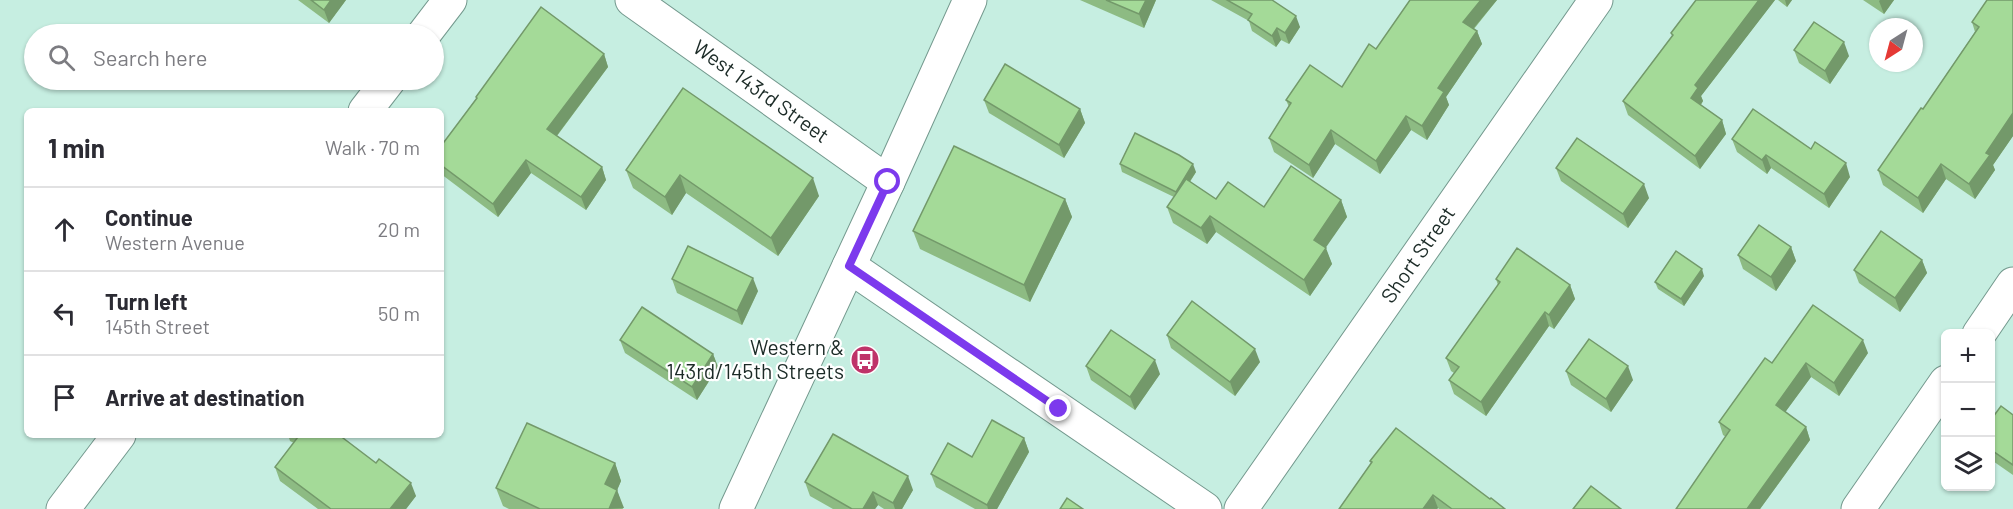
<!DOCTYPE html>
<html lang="en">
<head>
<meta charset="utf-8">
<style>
	:root { --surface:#fff; --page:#f2f2f3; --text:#2b2b33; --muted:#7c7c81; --line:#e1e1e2 }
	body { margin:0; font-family:Barlow,sans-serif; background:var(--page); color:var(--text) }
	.controls { position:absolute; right:18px; bottom:18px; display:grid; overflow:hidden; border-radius:9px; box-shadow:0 2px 4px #0004 }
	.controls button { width:54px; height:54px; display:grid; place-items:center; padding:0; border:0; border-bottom:2px solid var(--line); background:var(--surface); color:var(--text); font:30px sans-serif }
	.compass { position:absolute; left:1869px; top:18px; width:54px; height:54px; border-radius:50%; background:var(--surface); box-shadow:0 2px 4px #0004; rotate:216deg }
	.stop { position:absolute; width:18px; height:18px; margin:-14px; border:4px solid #7c3aed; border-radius:50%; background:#fff }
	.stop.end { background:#7c3aed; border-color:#fff; box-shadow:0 2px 6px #0008 }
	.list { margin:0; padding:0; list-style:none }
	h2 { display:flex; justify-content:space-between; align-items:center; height:78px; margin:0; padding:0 24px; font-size:26px }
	h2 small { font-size:20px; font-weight:400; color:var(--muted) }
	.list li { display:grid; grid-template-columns:39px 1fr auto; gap:18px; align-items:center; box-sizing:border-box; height:84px; padding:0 24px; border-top:2px solid var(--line) }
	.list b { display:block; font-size:22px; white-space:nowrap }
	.list p { margin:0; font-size:20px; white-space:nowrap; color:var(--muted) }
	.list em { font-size:20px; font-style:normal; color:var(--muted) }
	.icon { flex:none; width:33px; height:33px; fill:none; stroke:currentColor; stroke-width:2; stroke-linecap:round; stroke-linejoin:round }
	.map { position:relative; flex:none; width:2013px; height:509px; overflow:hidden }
	.search { position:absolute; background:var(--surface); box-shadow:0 2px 4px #0004; left:24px; top:24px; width:420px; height:66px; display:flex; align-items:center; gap:15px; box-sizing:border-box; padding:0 21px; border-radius:33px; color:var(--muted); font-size:22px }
	.panel { position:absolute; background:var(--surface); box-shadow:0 2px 4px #0004; left:24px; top:108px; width:420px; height:330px; border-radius:9px }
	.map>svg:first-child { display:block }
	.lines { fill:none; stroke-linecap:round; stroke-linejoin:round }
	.minor-casing { stroke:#74998e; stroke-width:35 }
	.major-casing { stroke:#74998e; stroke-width:35 }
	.minor { stroke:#fff; stroke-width:33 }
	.major { stroke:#fff; stroke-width:33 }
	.wall { fill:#8dbb83 }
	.shaded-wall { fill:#73996a }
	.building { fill:#a4da98; stroke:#73996a; stroke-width:1.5 }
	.route { stroke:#7c3aed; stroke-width:8 }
	.labels { text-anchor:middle; stroke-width:4.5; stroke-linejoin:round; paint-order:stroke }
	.street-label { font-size:21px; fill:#1b2a26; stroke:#fff }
	.poi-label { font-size:21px; fill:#1b2a26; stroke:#fff; text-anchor:end }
</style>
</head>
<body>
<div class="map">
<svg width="2013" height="509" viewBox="0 0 2013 509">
	<rect width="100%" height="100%" fill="#c6eee1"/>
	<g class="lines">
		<g class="minor-casing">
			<g id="minor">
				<path id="s1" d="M632,0L888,182"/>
				<path d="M424,34L450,0"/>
				<path d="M365,111L389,80"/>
				<path d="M849,266L1205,509"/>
				<path d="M1979,334L2013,284"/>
				<path d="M63,509L119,435"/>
				<path id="s2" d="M1241,509L1596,0"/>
				<path d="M1858,509L1946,382"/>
			</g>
		</g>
		<g class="major-casing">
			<path id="major" d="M736,509L888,182L970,0"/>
		</g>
		<use href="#minor" class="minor"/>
		<use href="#major" class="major"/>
	</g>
	<g class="wall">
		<path d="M298,0H346L329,23Z"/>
		<path d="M1080,0H1156L1144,28Z"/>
		<path d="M1211,0H1272L1300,27L1289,44L1281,40L1276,47L1252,31L1249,21Z"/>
		<path d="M1410,0H1497L1474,29L1477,31L1482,44L1446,97L1449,105L1427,140L1411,130L1380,174L1335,144L1313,178L1274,152L1269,138L1289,107L1286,100L1342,87L1376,49Z"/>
		<path d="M1696,0H1775L1701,96L1703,101L1701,105L1722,120L1726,134L1700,169L1628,115L1623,101L1672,36L1671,33Z"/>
		<path d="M1778,0H1792L1787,7Z"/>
		<path d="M1863,0H1894L1884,14Z"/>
		<path d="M2013,0V136L1993,165L1995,170L1975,199L1946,179L1923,213L1883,185L1878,170L1923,109L1975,32L1972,22Z"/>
		<path d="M1794,50L1849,56L1830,84L1799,63Z"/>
		<path d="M604,54L608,67L557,136L602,167L606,180L586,210L531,173L498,217L441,174V146L476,99V97Z"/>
		<path d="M683,88L819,196L778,256L686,193L672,215L633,188L626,170Z"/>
		<path d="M984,100L1080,109L1085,123L1064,158L989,113Z"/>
		<path d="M1732,139L1850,177L1829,208L1771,168L1767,174L1737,152Z"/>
		<path d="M1120,164L1196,172L1190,182L1216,199L1264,207L1341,200L1347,217L1325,247L1332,264L1310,296L1216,232L1207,244L1173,223L1167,207L1174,197L1122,172Z"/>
		<path d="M1556,168L1649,198L1628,228L1561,181Z"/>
		<path d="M1065,199L1072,217L1030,302L920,249L913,231Z"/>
		<path d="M1791,247L1796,261L1776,291L1743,269L1738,255Z"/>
		<path d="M1922,260L1927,273L1900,312L1859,283L1854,270Z"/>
		<path d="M1704,276L1684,306L1658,289L1655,282Z"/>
		<path d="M672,279L758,291L742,325L677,293Z"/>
		<path d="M1496,279L1570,285L1575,299L1554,329L1549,326L1486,416L1454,394L1449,380L1454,373L1451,371L1446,358L1498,285Z"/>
		<path d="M1167,335L1260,362L1235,396L1171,348Z"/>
		<path d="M620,340L713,354L718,367L697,400L625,353Z"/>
		<path d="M1868,353L1839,396L1811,377L1785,412L1806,427L1810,440L1760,509L1726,437L1723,435L1719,422L1772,363Z"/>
		<path d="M1086,366L1160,374L1135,410L1091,380Z"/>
		<path d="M1566,371L1633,380L1611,412L1571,385Z"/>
		<path d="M2013,415V475L1990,459V421Z"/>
		<path d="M288,435H339L416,496L406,509H318L280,481L275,467L294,443L290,441Z"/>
		<path d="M1024,438L1029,452L997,509H975L936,487L931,474L972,457Z"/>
		<path d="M1370,461L1490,499L1505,509H1439L1438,508L1437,509H1339L1371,464Z"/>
		<path d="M615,463L621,481L617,490L623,509H509L503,506L496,488Z"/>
		<path d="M805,482L913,490L902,509H884L878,505L875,509H833L810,496Z"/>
	</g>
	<g class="shaded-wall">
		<path d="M331,0H346L329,23L324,10Z"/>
		<path d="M1146,0H1156L1144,28L1139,14Z"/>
		<path d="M1481,0H1497L1468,35L1463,22Z"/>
		<path d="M1759,0H1775L1701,96L1703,101L1696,111L1691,98L1695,85Z"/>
		<path d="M1785,0H1792L1787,7Z"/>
		<path d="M1880,0H1894L1884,14L1879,1Z"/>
		<path d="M1296,16L1300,27L1289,44L1285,33Z"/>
		<path d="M1277,28L1281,40L1276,47L1272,36Z"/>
		<path d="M1477,31L1482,44L1446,97L1449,105L1427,140L1422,126L1438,88Z"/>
		<path d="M1844,42L1849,56L1830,84L1825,71Z"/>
		<path d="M604,54L608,67L552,142L547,129Z"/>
		<path d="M1080,109L1085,123L1064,158L1059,145Z"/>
		<path d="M2013,113V136L1993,165L1995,170L1975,199L1969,184L1986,153Z"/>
		<path d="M1406,116L1411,130L1380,174L1376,161Z"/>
		<path d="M1722,120L1726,134L1700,169L1695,156Z"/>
		<path d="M1331,130L1335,144L1313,178L1309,165Z"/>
		<path d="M1766,155L1771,168L1767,174L1762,160Z"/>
		<path d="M526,160L531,173L498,217L493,204Z"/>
		<path d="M1846,163L1850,177L1829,208L1824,194Z"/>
		<path d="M1193,164L1196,172L1178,199L1176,192Z"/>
		<path d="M1941,164L1946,179L1923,213L1918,198Z"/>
		<path d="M602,167L606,180L586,210L581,197Z"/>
		<path d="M680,175L686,193L672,215L665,197Z"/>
		<path d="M813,178L819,196L778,256L771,238Z"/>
		<path d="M1644,184L1649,198L1628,228L1623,214Z"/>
		<path d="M1065,199L1072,217L1030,302L1024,285Z"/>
		<path d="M1341,200L1347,217L1320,256L1314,240Z"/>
		<path d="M1210,216L1216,232L1207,244L1201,228Z"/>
		<path d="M1791,247L1796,261L1776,291L1771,277Z"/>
		<path d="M1326,248L1332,264L1310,296L1304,280Z"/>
		<path d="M1922,260L1927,273L1900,312L1895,298Z"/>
		<path d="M1702,269L1704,276L1684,306L1681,299Z"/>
		<path d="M753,278L758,291L742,325L737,311Z"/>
		<path d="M1570,285L1575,299L1554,329L1549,315Z"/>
		<path d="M1545,312L1549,326L1486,416L1481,402Z"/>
		<path d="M1863,340L1868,353L1839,396L1834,383Z"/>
		<path d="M1255,349L1260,362L1235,396L1230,382Z"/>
		<path d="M713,354L718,367L697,400L692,387Z"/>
		<path d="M1155,360L1160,374L1135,410L1130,397Z"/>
		<path d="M1806,363L1811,377L1781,418L1776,405Z"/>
		<path d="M1628,366L1633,380L1611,412L1606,399Z"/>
		<path d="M1806,427L1810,440L1760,509H1747Z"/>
		<path d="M1024,438L1029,452L997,509H988L987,505Z"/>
		<path d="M615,463L621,481L612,502L605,484Z"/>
		<path d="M908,476L913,490L902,509H895L893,503Z"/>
		<path d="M411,483L416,496L406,509H390Z"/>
		<path d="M617,490L624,508L609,509Z"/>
		<path d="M873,492L878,505L875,509H863Z"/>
		<path d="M1433,495L1438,508L1437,509H1423Z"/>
	</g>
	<g class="building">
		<path d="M311,0H331L324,10Z"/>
		<path d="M1106,0H1146L1139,14Z"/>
		<path d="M1227,0H1272L1296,16L1285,33L1277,28L1272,36L1248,20L1252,14Z"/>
		<path d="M1410,0H1481L1463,22L1477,31L1438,88L1444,92L1422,126L1406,116L1376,161L1331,130L1309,165L1269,138L1291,103L1286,100L1310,65L1342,87L1369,44L1376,49Z"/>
		<path d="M1696,0H1759L1695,85L1698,88L1691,98L1722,120L1695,156L1623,101L1673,35L1671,33Z"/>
		<path d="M1987,0H2013V113L1986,153L1990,155L1969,184L1941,164L1918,198L1878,170L1921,108L1923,109L1979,27L1972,22Z"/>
		<path d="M541,7L604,54L547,129L602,167L581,197L526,160L493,204L441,165V146L477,98L476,97Z"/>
		<path d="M1814,22L1844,42L1825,71L1794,50Z"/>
		<path d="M1005,64L1080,109L1059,145L984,100Z"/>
		<path d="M683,88L813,178L771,238L680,175L665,197L626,170Z"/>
		<path d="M1753,109L1811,149L1815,142L1846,163L1824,194L1766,155L1762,160L1732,139Z"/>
		<path d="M1135,133L1179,155L1193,164L1176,192L1120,164Z"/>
		<path d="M1577,138L1644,184L1623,214L1556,168Z"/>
		<path d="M954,146L1065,199L1024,285L913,231Z"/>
		<path d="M1291,166L1341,200L1314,240L1326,248L1304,280L1210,216L1201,228L1167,207L1186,179L1216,199L1228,182L1264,207Z"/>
		<path d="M1759,225L1791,247L1771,277L1738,255Z"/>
		<path d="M1881,231L1922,260L1895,298L1854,270Z"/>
		<path d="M688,246L753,278L737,311L672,279Z"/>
		<path d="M1517,248L1570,285L1549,315L1545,312L1481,402L1449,380L1459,367L1446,358L1500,282L1496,279Z"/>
		<path d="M1676,251L1702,269L1681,299L1655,282Z"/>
		<path d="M1192,301L1255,349L1230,382L1167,335Z"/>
		<path d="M1813,305L1863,340L1834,383L1806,363L1776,405L1806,427L1747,509H1676L1730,430L1719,422L1765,358L1772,363Z"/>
		<path d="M642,307L713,354L692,387L620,340Z"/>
		<path d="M1111,330L1155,360L1130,397L1086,366Z"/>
		<path d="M1589,339L1628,366L1606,399L1566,371Z"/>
		<path d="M2001,406L2013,415V465L1990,449V421Z"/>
		<path d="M992,420L1024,438L987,505L931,474L948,443L972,457Z"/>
		<path d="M527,423L615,463L605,484L617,490L609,509H540L496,488Z"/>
		<path d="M1396,428L1490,499L1491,498L1505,509H1452L1433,495L1423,509H1339L1372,462L1370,461Z"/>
		<path d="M833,434L908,476L893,503L873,492L863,509H852L805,482Z"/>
		<path d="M295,435H339L376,463L379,459L411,483L390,509H331L275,467L298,437Z"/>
		<path d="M1591,486L1621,509H1573Z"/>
		<path d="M1067,498L1083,509H1060Z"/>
	</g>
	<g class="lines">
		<path class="route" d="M888,182L849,266L1059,409"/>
	</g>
	<defs>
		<g id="bus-disc" transform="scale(1.5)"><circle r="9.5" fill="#bf3369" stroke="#fff"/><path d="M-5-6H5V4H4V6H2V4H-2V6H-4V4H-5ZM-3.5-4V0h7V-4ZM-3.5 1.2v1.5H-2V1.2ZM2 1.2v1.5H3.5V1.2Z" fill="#fff"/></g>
	</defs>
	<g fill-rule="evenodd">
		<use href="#bus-disc" x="865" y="360"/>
	</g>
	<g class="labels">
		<g class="street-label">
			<text dy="7" stroke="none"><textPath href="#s1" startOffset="158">West 143rd Street</textPath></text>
			<text dy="7" stroke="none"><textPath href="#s2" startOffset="310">Short Street</textPath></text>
		</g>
		<g class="poi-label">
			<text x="844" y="355">Western &amp;<tspan x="844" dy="24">143rd/145th Streets</tspan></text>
		</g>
	</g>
</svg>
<div class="controls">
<button>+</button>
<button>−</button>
<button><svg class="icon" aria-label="layers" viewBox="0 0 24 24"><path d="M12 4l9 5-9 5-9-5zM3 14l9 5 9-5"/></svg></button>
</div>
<svg class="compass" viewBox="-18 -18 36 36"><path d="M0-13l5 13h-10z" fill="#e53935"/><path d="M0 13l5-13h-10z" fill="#7c7c81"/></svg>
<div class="stop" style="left:888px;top:182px"></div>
<div class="stop end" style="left:1059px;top:409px"></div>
<div class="search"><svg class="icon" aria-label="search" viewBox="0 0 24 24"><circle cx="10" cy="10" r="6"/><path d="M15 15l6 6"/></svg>Search here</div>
<section class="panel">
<h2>1 min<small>Walk · 70 m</small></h2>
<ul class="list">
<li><svg class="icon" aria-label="ahead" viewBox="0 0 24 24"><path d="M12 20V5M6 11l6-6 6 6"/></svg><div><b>Continue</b><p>Western Avenue</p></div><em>20 m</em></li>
<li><svg class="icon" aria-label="left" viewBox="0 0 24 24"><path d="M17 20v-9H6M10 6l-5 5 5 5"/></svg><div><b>Turn left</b><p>145th Street</p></div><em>50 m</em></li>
<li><svg class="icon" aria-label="arrive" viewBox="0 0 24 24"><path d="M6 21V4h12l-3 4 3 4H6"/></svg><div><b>Arrive at destination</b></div></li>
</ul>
</section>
</div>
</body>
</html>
